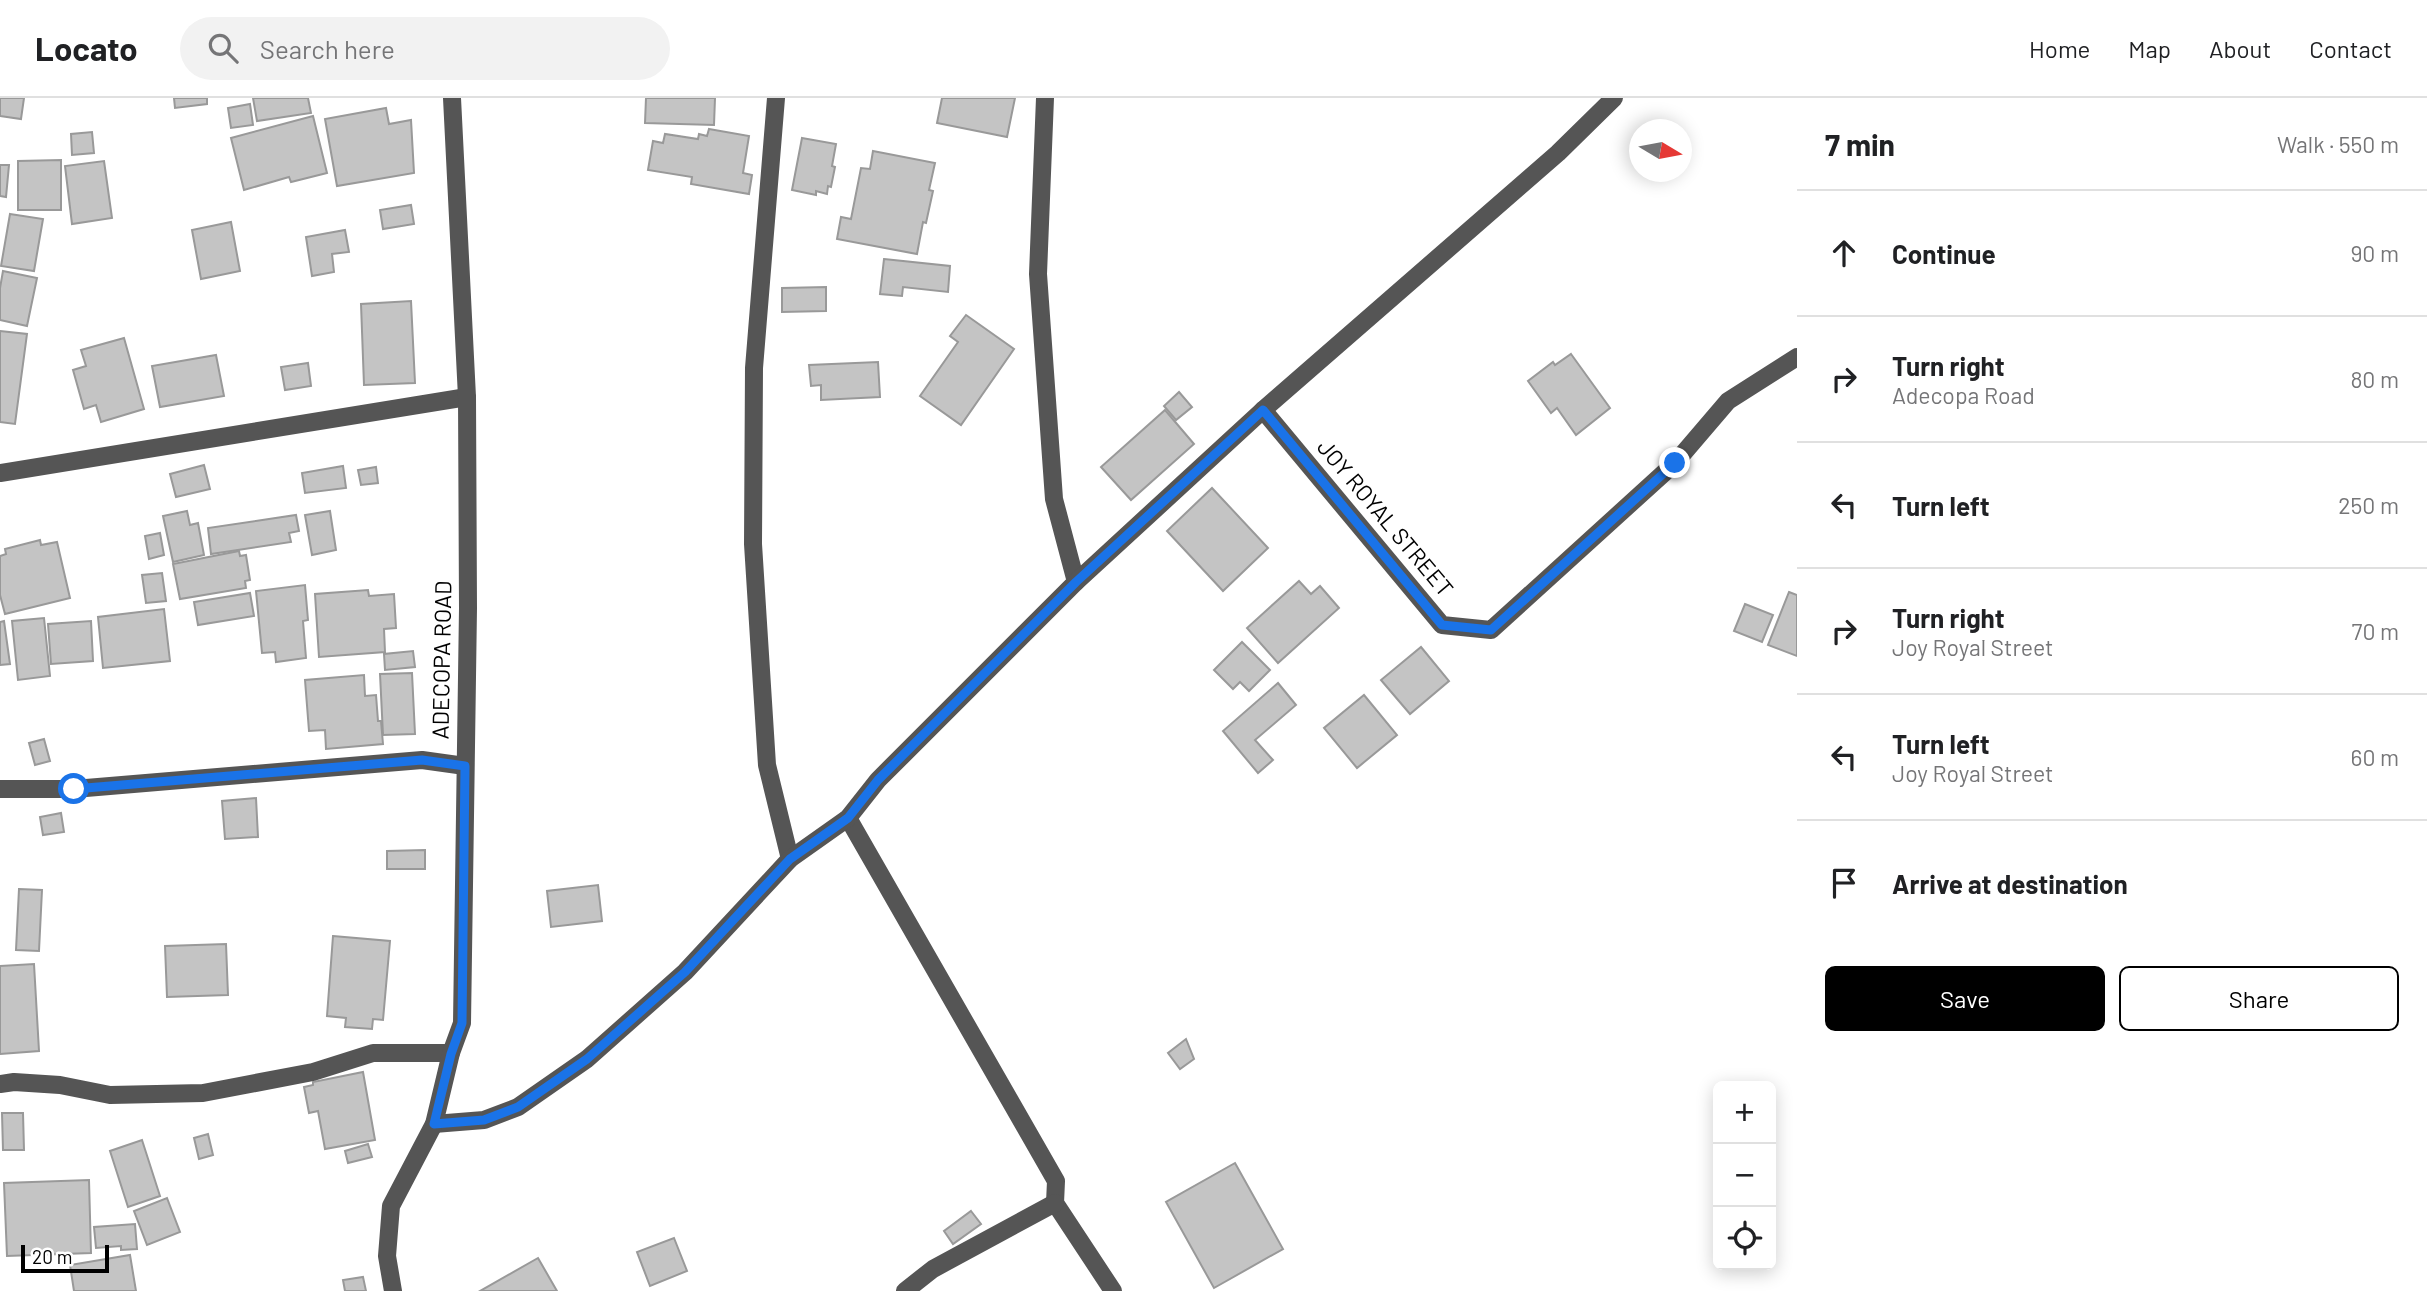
<!DOCTYPE html>
<html lang="en">
<head>
<meta charset="utf-8">
<style>
	:root { --surface:#fff; --page:#f2f2f2; --text:#202124; --muted:#757577; --line:#e0e0e0; --accent:#000 }
	body { margin:0; font-family:Barlow,sans-serif; background:var(--page); color:var(--text) }
	.controls { position:absolute; right:21px; bottom:21px; display:grid; overflow:hidden; border-radius:10px; box-shadow:0 4px 18px #0003 }
	.controls button { width:63px; height:63px; display:grid; place-items:center; padding:0; border:0; border-bottom:2px solid var(--line); background:var(--surface); color:var(--text); font:35px sans-serif }
	.compass { position:absolute; left:1629px; top:21px; width:63px; height:63px; border-radius:50%; background:var(--surface); box-shadow:0 4px 18px #0003; rotate:100deg }
	.scale { position:absolute; left:21px; bottom:18px; width:88px; box-sizing:border-box; padding-left:7px; border:4px solid #000; border-top:0; font-size:19px; line-height:24px; white-space:nowrap; color:#000; -webkit-text-stroke:5px #fff; paint-order:stroke }
	.stop { position:absolute; width:21px; height:21px; margin:-16px; border:5px solid #1a73e8; border-radius:50%; background:#fff }
	.stop.end { background:#1a73e8; border-color:#fff; box-shadow:0 2px 7px #0008 }
	.list { margin:0; padding:0; list-style:none }
	h2 { display:flex; justify-content:space-between; align-items:center; height:91px; margin:0; padding:0 28px; font-size:30px }
	h2 small { font-size:23px; font-weight:400; color:var(--muted) }
	.list li { display:grid; grid-template-columns:46px 1fr auto; gap:21px; align-items:center; box-sizing:border-box; height:126px; padding:0 28px; border-top:2px solid var(--line) }
	.list b { display:block; font-size:26px; white-space:nowrap }
	.list p { margin:0; font-size:23px; white-space:nowrap; color:var(--muted) }
	.list em { font-size:23px; font-style:normal; color:var(--muted) }
	.actions { display:flex; gap:14px; padding:21px 28px }
	.actions a { flex:1; padding:16px 0; border:2px solid var(--accent); border-radius:10px; text-align:center; font-size:24px; color:var(--accent) }
	.actions .main { background:var(--accent); color:#fff }
	.icon { flex:none; width:38px; height:38px; fill:none; stroke:currentColor; stroke-width:2; stroke-linecap:round; stroke-linejoin:round }
	.map { position:relative; flex:none; width:1797px; height:1193px; overflow:hidden }
	header { display:flex; align-items:center; gap:42px; box-sizing:border-box; height:98px; padding:0 35px; background:var(--surface); border-bottom:2px solid var(--line) }
	header strong { font-size:33px }
	nav { display:flex; gap:38px; margin-inline-start:auto; font-size:24px }
	.search { width:490px; height:63px; background:var(--page); display:flex; align-items:center; gap:18px; box-sizing:border-box; padding:0 24px; border-radius:38px; color:var(--muted); font-size:26px }
	main { display:flex }
	aside { flex:1; background:var(--surface) }
	.map>svg:first-child { display:block }
	.building { fill:#c4c4c4; stroke:#999; stroke-width:2 }
	.lines { fill:none; stroke-linecap:round; stroke-linejoin:round }
	.minor { stroke:#555; stroke-width:18 }
	.route { stroke:#1a73e8; stroke-width:9 }
	.labels { text-anchor:middle; stroke-width:5; stroke-linejoin:round; paint-order:stroke }
	.street-label { font-size:23px; fill:#000; stroke:#fff }
</style>
</head>
<body>
<header>
<strong>Locato</strong>
<div class="search"><svg class="icon" aria-label="search" viewBox="0 0 24 24"><circle cx="10" cy="10" r="6"/><path d="M15 15l6 6"/></svg>Search here</div>
<nav><a>Home</a><a>Map</a><a>About</a><a>Contact</a></nav>
</header>
<main>
<div class="map">
<svg width="1797" height="1193" viewBox="0 0 1797 1193">
	<rect width="100%" height="100%" fill="#fff"/>
	<g class="building">
		<path d="M0,0H24L21,21L0,18Z"/>
		<path d="M174,0H207V6L175,10Z"/>
		<path d="M253,0H308L311,15L257,23Z"/>
		<path d="M646,0H715L714,27L645,25Z"/>
		<path d="M942,0H1015L1007,39L937,25Z"/>
		<path d="M250,6L253,27L231,30L228,10Z"/>
		<path d="M386,10L389,26L411,22L414,75L337,88L325,21Z"/>
		<path d="M313,18L327,75L291,84L289,79L244,92L231,40Z"/>
		<path d="M709,31L749,38L743,75L752,77L749,96L691,86L692,79L648,72L653,43L663,45L665,36L698,41L699,36L707,38Z"/>
		<path d="M92,34L94,55L72,57L71,36Z"/>
		<path d="M802,40L836,46L832,68L835,69L831,89L828,88L827,96L816,93V97L792,92Z"/>
		<path d="M873,53L935,65L929,92L933,93L926,125L923,124L917,156L837,141L841,119L851,121L861,70L870,71Z"/>
		<path d="M61,62V112H18V63Z"/>
		<path d="M104,63L112,120L72,126L65,68Z"/>
		<path d="M0,67H9L6,99L0,98Z"/>
		<path d="M411,107L414,126L383,131L380,112Z"/>
		<path d="M10,116L43,121L34,173L1,168Z"/>
		<path d="M231,124L240,173L201,181L192,132Z"/>
		<path d="M345,132L349,154L332,156L334,174L312,178L306,139Z"/>
		<path d="M884,161L950,168L948,194L903,189L902,198L880,196Z"/>
		<path d="M3,173L37,180L27,228L0,222V190Z"/>
		<path d="M826,189V213L782,214V190Z"/>
		<path d="M411,203L415,285L364,287L361,206Z"/>
		<path d="M966,217L1014,251L961,327L920,298L958,244L950,238Z"/>
		<path d="M0,233L27,236L15,326L0,324Z"/>
		<path d="M124,240L144,311L101,324L96,307L84,311L73,272L86,268L81,252Z"/>
		<path d="M1571,256L1610,310L1576,337L1557,310L1551,315L1528,283L1553,264L1555,267Z"/>
		<path d="M216,257L224,298L160,309L152,268Z"/>
		<path d="M878,264L880,299L821,302V287L811,288L809,267Z"/>
		<path d="M308,265L311,288L285,292L281,269Z"/>
		<path d="M1179,294L1192,309L1176,322L1164,308Z"/>
		<path d="M1165,312L1194,346L1131,402L1101,369Z"/>
		<path d="M204,367L210,391L176,399L170,376Z"/>
		<path d="M343,368L346,390L305,395L302,375Z"/>
		<path d="M376,369L378,385L361,387L358,372Z"/>
		<path d="M1212,390L1268,450L1223,493L1167,433Z"/>
		<path d="M187,413L190,427L198,425L204,457L173,464L163,418Z"/>
		<path d="M330,413L336,452L312,457L305,417Z"/>
		<path d="M296,417L299,433L289,435L291,444L211,456L208,430Z"/>
		<path d="M160,435L164,457L149,461L145,438Z"/>
		<path d="M40,442L41,447L57,444L70,500L5,516L0,497V458L6,456L5,451Z"/>
		<path d="M239,453L240,458L246,457L250,482L245,483L246,490L180,501L173,466Z"/>
		<path d="M162,475L166,503L146,505L142,477Z"/>
		<path d="M1299,483L1311,496L1320,488L1339,510L1278,565L1247,530Z"/>
		<path d="M305,487L308,522L303,523L306,560L276,564L275,554L262,555L256,493Z"/>
		<path d="M368,492L369,498L394,496L396,530L384,531L385,554L319,559L315,496Z"/>
		<path d="M1789,494L1797,497V558L1768,547Z"/>
		<path d="M250,495L254,518L198,527L194,504Z"/>
		<path d="M1745,506L1773,517L1762,544L1734,533Z"/>
		<path d="M164,511L170,563L103,570L98,519Z"/>
		<path d="M44,520L50,578L18,582L12,523Z"/>
		<path d="M4,523L10,566L0,567V524Z"/>
		<path d="M91,523L93,563L51,566L48,526Z"/>
		<path d="M1242,544L1270,572L1249,593L1240,584L1233,591L1214,572Z"/>
		<path d="M1421,549L1449,583L1410,616L1381,582Z"/>
		<path d="M413,553L415,569L385,572L384,556Z"/>
		<path d="M412,575L415,636L383,637L380,576Z"/>
		<path d="M364,577L365,598L376,597L378,623H381L383,646L326,651L325,632L309,633L305,582Z"/>
		<path d="M1278,585L1296,607L1255,642L1273,662L1258,675L1223,633Z"/>
		<path d="M1364,597L1397,637L1357,670L1324,630Z"/>
		<path d="M44,641L50,663L35,667L29,645Z"/>
		<path d="M256,700L258,739L225,741L222,703Z"/>
		<path d="M61,715L64,734L43,737L40,719Z"/>
		<path d="M425,752V771H387V753Z"/>
		<path d="M598,787L602,823L551,829L547,793Z"/>
		<path d="M19,791L42,792L39,853L16,852Z"/>
		<path d="M333,838L390,843L383,922L373,921L372,931L345,929L346,920L327,918Z"/>
		<path d="M226,846L228,897L167,899L165,848Z"/>
		<path d="M34,866L39,953L0,956V868Z"/>
		<path d="M1186,941L1194,961L1180,971L1168,955Z"/>
		<path d="M363,974L375,1042L325,1051L318,1013L309,1015L304,989L313,987V984Z"/>
		<path d="M2,1015H23L24,1052H3Z"/>
		<path d="M208,1036L213,1057L199,1061L194,1040Z"/>
		<path d="M142,1042L160,1098L128,1109L110,1053Z"/>
		<path d="M368,1046L372,1059L348,1065L345,1053Z"/>
		<path d="M1235,1065L1283,1151L1214,1190L1166,1104Z"/>
		<path d="M89,1082L91,1155L7,1158L4,1085Z"/>
		<path d="M167,1100L180,1134L147,1147L134,1113Z"/>
		<path d="M971,1113L981,1126L953,1146L944,1133Z"/>
		<path d="M135,1126L137,1151L121,1152V1148L96,1150L94,1129Z"/>
		<path d="M674,1140L687,1173L650,1188L637,1154Z"/>
		<path d="M130,1157L136,1193H74L70,1167Z"/>
		<path d="M538,1160L557,1193H480Z"/>
		<path d="M363,1179L366,1193H345L343,1182Z"/>
	</g>
	<g class="lines">
		<g class="minor">
			<path d="M776,0L754,270L753,446L767,667L790,761"/>
			<path d="M1045,0L1038,176L1054,401L1076,484"/>
			<path d="M1263,312L1442,527L1491,532L1675,365L1728,303L1797,259"/>
			<path d="M0,375L467,299"/>
			<path d="M0,691H74L422,662L465,668"/>
			<path d="M848,720L1056,1083L1055,1105L1113,1193"/>
			<path d="M0,986L14,984L60,987L110,997L203,995L313,974L373,955H451"/>
			<path d="M434,1026L484,1022L518,1009L587,961L685,874L790,761L848,720L878,682L1076,484L1263,312L1558,55L1614,0"/>
			<path d="M393,1193L387,1158L391,1108L434,1026L451,955L462,925L468,510L467,299L452,0"/>
			<path d="M905,1193L933,1171L1055,1105"/>
		</g>
	</g>
	<g class="lines">
		<path class="route" d="M74,691L422,662L465,668L462,925L451,956L434,1026L484,1022L518,1009L587,961L685,874L790,761L848,720L878,682L1076,484L1263,312L1442,527L1491,532L1675,365"/>
	</g>
	<g class="labels">
		<g class="street-label">
			<text transform="translate(1385 420) rotate(50)" y="8">JOY ROYAL STREET</text>
			<text transform="translate(442 562) rotate(-89)" y="8">ADECOPA ROAD</text>
		</g>
	</g>
</svg>
<div class="controls">
<button>+</button>
<button>−</button>
<button><svg class="icon" aria-label="locate" viewBox="0 0 24 24"><circle cx="12" cy="12" r="6"/><path d="M12 2v4M12 18v4M2 12h4M18 12h4"/></svg></button>
</div>
<svg class="compass" viewBox="-18 -18 36 36"><path d="M0-13l5 13h-10z" fill="#e53935"/><path d="M0 13l5-13h-10z" fill="#757577"/></svg>
<div class="scale">20 m</div>
<div class="stop" style="left:74px;top:691px"></div>
<div class="stop end" style="left:1675px;top:365px"></div>
</div>
<aside>
<h2>7 min<small>Walk · 550 m</small></h2>
<ul class="list">
<li><svg class="icon" aria-label="ahead" viewBox="0 0 24 24"><path d="M12 20V5M6 11l6-6 6 6"/></svg><div><b>Continue</b></div><em>90 m</em></li>
<li><svg class="icon" aria-label="right" viewBox="0 0 24 24"><path d="M7 20v-9h11M14 6l5 5-5 5"/></svg><div><b>Turn right</b><p>Adecopa Road</p></div><em>80 m</em></li>
<li><svg class="icon" aria-label="left" viewBox="0 0 24 24"><path d="M17 20v-9H6M10 6l-5 5 5 5"/></svg><div><b>Turn left</b></div><em>250 m</em></li>
<li><svg class="icon" aria-label="right" viewBox="0 0 24 24"><path d="M7 20v-9h11M14 6l5 5-5 5"/></svg><div><b>Turn right</b><p>Joy Royal Street</p></div><em>70 m</em></li>
<li><svg class="icon" aria-label="left" viewBox="0 0 24 24"><path d="M17 20v-9H6M10 6l-5 5 5 5"/></svg><div><b>Turn left</b><p>Joy Royal Street</p></div><em>60 m</em></li>
<li><svg class="icon" aria-label="arrive" viewBox="0 0 24 24"><path d="M6 21V4h12l-3 4 3 4H6"/></svg><div><b>Arrive at destination</b></div></li>
</ul>
<div class="actions"><a class="main">Save</a><a>Share</a></div>
</aside>
</main>
</body>
</html>
